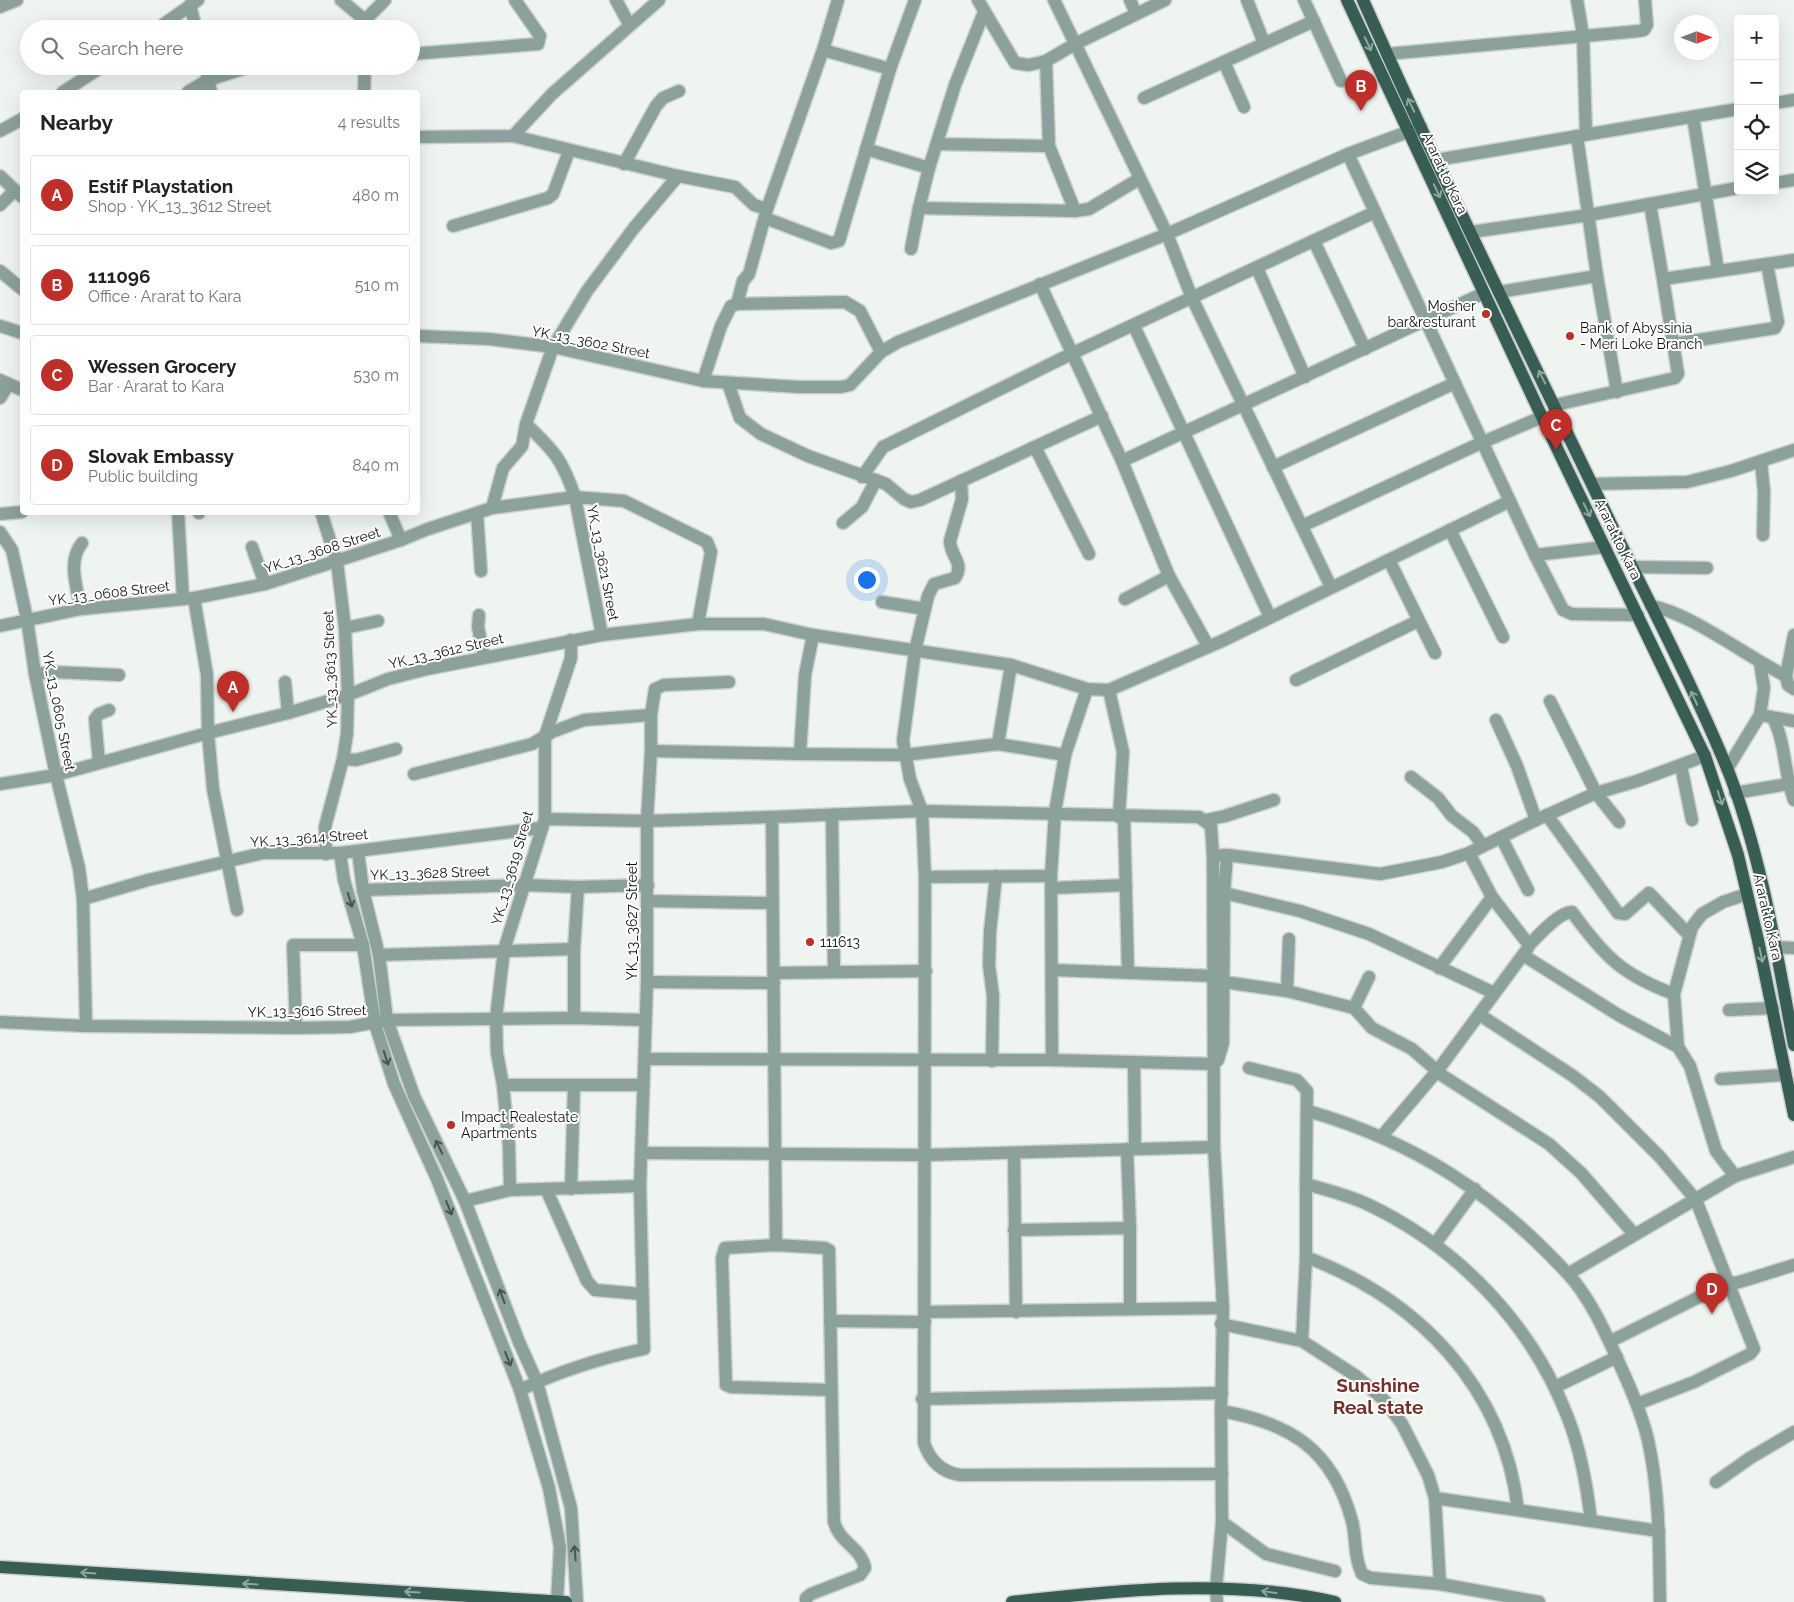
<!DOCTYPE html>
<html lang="en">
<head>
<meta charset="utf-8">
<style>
	:root { --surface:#fff; --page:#f6f6f6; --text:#222; --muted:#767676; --line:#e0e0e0; --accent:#bd2f28 }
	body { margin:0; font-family:Raleway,sans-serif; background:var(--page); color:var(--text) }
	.controls { position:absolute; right:15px; top:15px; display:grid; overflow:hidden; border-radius:5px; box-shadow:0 5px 20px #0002 }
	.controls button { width:45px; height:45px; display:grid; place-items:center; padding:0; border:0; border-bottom:1px solid var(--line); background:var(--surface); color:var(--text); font:25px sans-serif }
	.compass { position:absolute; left:1674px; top:15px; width:45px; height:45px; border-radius:50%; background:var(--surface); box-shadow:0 5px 20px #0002; rotate:90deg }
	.you { position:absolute; left:866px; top:579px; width:18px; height:18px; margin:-12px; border:4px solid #fff; border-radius:50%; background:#1a73e8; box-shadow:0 0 0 8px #1a73e833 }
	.badge { display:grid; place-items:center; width:32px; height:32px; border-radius:50%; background:var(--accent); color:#fff; font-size:16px; font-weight:700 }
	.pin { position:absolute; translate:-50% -41px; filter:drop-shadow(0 1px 2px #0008) }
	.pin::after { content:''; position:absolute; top:26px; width:18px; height:15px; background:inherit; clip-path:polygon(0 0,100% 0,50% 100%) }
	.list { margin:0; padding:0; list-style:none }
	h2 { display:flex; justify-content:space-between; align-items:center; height:65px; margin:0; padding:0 20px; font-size:21px }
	h2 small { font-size:16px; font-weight:400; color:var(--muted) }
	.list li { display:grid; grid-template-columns:32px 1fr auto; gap:15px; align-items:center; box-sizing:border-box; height:80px; margin:0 10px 10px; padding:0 10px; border:1px solid var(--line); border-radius:5px }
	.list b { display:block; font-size:19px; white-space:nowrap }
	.list p { margin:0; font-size:16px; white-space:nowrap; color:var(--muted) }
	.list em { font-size:16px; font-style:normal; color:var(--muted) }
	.icon { flex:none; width:28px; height:28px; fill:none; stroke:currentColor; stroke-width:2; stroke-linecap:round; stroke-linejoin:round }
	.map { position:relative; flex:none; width:1794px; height:1602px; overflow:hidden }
	.search { position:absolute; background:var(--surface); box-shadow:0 5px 20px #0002; left:20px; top:20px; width:400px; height:55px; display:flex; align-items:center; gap:12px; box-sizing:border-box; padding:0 18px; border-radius:28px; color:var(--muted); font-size:19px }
	.panel { position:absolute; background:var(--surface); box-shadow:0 5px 20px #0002; left:20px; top:90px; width:400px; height:425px; border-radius:5px }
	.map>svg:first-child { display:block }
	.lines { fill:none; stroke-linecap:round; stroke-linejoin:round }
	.minor-casing { stroke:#ccd0cd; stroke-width:15 }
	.major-casing { stroke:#ccd0cd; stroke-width:15 }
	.minor { stroke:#8ca19b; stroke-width:12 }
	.major { stroke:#375d55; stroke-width:12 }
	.oneway { stroke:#91a6a2 }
	.oneway2 { stroke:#495451 }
	.poi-dot { fill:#bd2f28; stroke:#fff; stroke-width:2 }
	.labels { text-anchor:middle; stroke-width:4; stroke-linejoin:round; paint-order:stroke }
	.street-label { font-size:14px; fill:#131514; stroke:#fff }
	.poi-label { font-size:14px; fill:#131514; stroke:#fff; text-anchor:start }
	.district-label { font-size:19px; font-weight:bold; fill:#752f28; stroke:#fff }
</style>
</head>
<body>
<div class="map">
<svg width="1794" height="1602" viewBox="0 0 1794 1602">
	<rect width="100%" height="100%" fill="#eff4f0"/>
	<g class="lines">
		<g class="minor-casing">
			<g id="minor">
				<path d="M341,0L365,20"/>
				<path d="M616,0L629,24"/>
				<path d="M978,0L1015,63L1029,65L1046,61L1049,146L1075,211L1089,209L1139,179"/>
				<path d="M1054,0L1167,234L1192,298L1331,587"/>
				<path d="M1130,0L1136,14"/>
				<path d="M1247,0L1264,43"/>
				<path d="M1304,0L1341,81"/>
				<path d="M1577,0L1583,35L1586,134"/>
				<path d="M190,5L196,29"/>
				<path d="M0,7L17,0"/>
				<path d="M984,12L955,85L929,168L919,208L1075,211"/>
				<path d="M157,29L198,0"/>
				<path d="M352,29L365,20L385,0"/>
				<path d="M823,50L890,69"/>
				<path d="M411,54L538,44L540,36L515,0"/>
				<path d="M1387,54L1639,31L1644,30L1647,25L1645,0"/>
				<path d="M1046,61L1075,44L1165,0"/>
				<path d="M1224,62L1244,107"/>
				<path d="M205,66L211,92"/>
				<path d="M63,92L103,66"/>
				<path d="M188,92L208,80L252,66"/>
				<path d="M364,92L365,66"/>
				<path d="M1144,98L1314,21"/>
				<path d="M1775,103L1794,100"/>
				<path d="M1693,117L1718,270"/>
				<path d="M0,131L22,119"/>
				<path d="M513,136L678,176L735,187L754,205L767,209"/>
				<path d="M1577,136L1597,276L1617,392"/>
				<path d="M418,137L513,136L552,94L659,0"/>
				<path d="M937,144L1049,146"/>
				<path d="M866,149L929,168"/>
				<path d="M1348,154L1535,555L1563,610L1572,614L1638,615"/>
				<path d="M1436,160L1738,109"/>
				<path d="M624,164L656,106L663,98L679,91"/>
				<path d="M0,176L22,197"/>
				<path d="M1775,183L1794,180"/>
				<path d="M1650,204L1663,279"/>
				<path d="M0,205L15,190"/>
				<path d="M765,218L831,243L839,241L890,69L915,0"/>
				<path d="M453,226L548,198L553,194L569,151"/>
				<path d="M1471,232L1589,215L1738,188"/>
				<path d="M1314,241L1365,349"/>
				<path d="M911,249L919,208"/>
				<path d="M1257,268L1305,377"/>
				<path d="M0,271L22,289"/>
				<path d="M1040,284L1122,461L1169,576L1208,646"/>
				<path d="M1499,292L1597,276"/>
				<path d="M737,304L743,281L749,274L767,209L823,50L838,0"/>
				<path d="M0,326L22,333"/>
				<path d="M1134,326L1270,617"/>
				<path d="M418,336L489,339L553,347L703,381L799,387H841L850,385L881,352L898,342L1167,234L1348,154L1421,127"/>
				<path d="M1673,344L1775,328L1778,322L1767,264"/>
				<path d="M0,380L22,390"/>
				<path d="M703,381L721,326L731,306L737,304L845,302L860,311L881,352"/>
				<path d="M728,383L740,418L761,434L808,456L886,484L904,499L911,502L920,500L1102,416"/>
				<path d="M0,398L8,385"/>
				<path d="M1555,405L1675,378L1678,374L1663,279L1794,260"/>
				<path d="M526,424C555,452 562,459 575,497L602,635"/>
				<path d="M1035,447L1089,554"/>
				<path d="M1122,461L1484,293"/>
				<path d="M1761,461L1764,492L1763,535"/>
				<path d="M1273,467L1455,383"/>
				<path d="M862,477L883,447L1073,353L1375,212"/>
				<path d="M961,481L962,499L950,541C950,556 965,563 955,578L934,584L928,596L915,651L903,741L910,779L922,811L925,877L924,1443C930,1461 941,1472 960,1475L1222,1474"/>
				<path d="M1592,484L1687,482L1731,471L1794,450"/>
				<path d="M492,508L503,468L522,446L526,424L553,347L587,291L634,228L678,176"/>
				<path d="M178,512L183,599"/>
				<path d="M198,512L199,513"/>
				<path d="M321,512L337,562L345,628L348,695L347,734L343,759L325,827L326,854"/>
				<path d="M389,512L401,540"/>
				<path d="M477,513L481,571"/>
				<path d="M0,514L22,512"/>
				<path d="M843,523L862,507L876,480"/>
				<path d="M1302,526L1483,442L1542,417"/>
				<path d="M1450,530L1503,637"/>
				<path d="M0,532L12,550L27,619L35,674L56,775L79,868L83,899L86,1026"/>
				<path d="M252,547L265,584"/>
				<path d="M1535,555L1605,547"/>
				<path d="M1389,560L1435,653"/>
				<path d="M1632,567L1707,568"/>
				<path d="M194,598L207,675L208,733L213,789L237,910"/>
				<path d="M1125,599L1169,576"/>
				<path d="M882,602L925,609"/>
				<path d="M1651,606C1691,613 1747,657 1786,676"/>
				<path d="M81,609C77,588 67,561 82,543"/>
				<path d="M479,615L478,627L484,656"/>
				<path d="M0,626L81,609L194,598L265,584L401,540L428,529L492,508L575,497L624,501L707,542L711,552L698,624"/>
				<path d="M345,628L378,621"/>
				<path d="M813,635L805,675L800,754L905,755L998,744L1065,755"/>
				<path d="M1794,635L1786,676L1788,685L1794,689"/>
				<path d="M571,640V658L545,736V819L504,950L496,1018L497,1053L503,1085L509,1146L510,1190L640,1186"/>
				<path d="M1760,663L1764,688L1760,715"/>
				<path d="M35,674L54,672L119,675"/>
				<path d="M1296,680L1418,621"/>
				<path d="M285,682L288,713"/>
				<path d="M1109,690L1123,752L1119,817"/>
				<path d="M1550,701L1596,793L1619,822"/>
				<path d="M651,715L655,689L664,685L729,682"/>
				<path d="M1773,718C1786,743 1784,774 1794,800"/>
				<path d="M1496,720L1517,766L1536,820"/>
				<path d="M998,744L1011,665"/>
				<path d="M651,751L800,754"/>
				<path d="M343,759L356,760L396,749"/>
				<path d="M99,762L95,719L99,714L109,710"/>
				<path d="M1681,766L1692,820"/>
				<path d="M1727,769L1760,715L1794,721"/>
				<path d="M414,774L532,744L552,732L584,720L651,715V751L647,821V982L640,1186L644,1349C601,1358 560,1371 520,1390"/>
				<path d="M1411,777L1438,798L1452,816L1473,832L1483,846"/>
				<path d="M0,784L56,775L208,733L288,713L348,695L388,679L427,669L602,635L698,624H764L813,635L1011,665L1087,689L1109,690L1222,641L1510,501"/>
				<path d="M1735,793L1788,784"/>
				<path d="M832,815L834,972"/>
				<path d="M1547,815L1618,913L1625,914L1649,893L1689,935"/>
				<path d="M1124,817L1128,971"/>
				<path d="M545,819L647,821L772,817"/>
				<path d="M1206,820L1225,816L1274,800"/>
				<path d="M1501,837L1528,890"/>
				<path d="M358,851L363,890L379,955L387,1020L414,1096L465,1201L519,1342L537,1382L571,1508L577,1602"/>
				<path d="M340,853L344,880L363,945L375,1024L394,1084L437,1179L520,1390L549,1488L560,1547L557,1602"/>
				<path d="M1469,853L1492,897L1529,945C1538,936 1559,912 1572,912C1604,956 1622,975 1674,994"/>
				<path d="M925,877L1051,876"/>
				<path d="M1053,888L1126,885"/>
				<path d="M363,890L524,885L578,887L648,885"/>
				<path d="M1224,893L1300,911L1369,934L1494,993"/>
				<path d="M83,899L148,880L263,853H340L541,828"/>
				<path d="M648,901L771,903"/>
				<path d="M1775,947L1794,948"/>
				<path d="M379,955L574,949"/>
				<path d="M1523,955L1620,1016L1678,1047L1690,1066L1716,1151L1735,1176"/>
				<path d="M1439,968L1492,897"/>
				<path d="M1053,970L1214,976"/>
				<path d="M775,973L926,971"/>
				<path d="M647,982L774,983"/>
				<path d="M1224,982L1287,991L1354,1008L1369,977"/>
				<path d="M1287,991L1289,939"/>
				<path d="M1354,1008L1372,1028L1412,1049L1443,1076L1549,1144L1581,1173L1634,1234"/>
				<path d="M1729,1010L1773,1008"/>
				<path d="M1480,1015L1573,1076L1600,1097L1660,1157L1696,1200L1754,1349L1750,1354L1694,1382L1637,1404"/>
				<path d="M574,1018V949L578,887"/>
				<path d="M0,1022L86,1026L296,1028L350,1027L387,1020L574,1018L644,1020"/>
				<path d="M296,1028L293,945H363"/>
				<path d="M1678,1047L1674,994L1692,927L1702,914L1723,902L1747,894"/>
				<path d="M645,1059L1052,1060L1213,1064L1218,1060L1223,1043L1224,893L1227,855"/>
				<path d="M1052,1060L1051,876L1055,812L1065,755L1087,689"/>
				<path d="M992,1061L993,996L989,965L990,932L996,876"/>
				<path d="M1134,1062L1135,1149"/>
				<path d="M1249,1068L1297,1080L1307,1091L1306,1184C1327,1190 1348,1195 1367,1204C1458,1247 1532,1324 1568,1418C1581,1451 1587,1486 1591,1521"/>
				<path d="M1721,1079L1785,1075"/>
				<path d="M503,1085H643"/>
				<path d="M1308,1111C1415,1142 1492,1192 1568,1274C1591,1299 1606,1334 1620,1365C1631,1389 1642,1414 1648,1440C1660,1494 1659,1547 1660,1602"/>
				<path d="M1382,1136L1438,1070L1528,948"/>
				<path d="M1127,1149L1130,1228"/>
				<path d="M642,1153L925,1155L1214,1147"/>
				<path d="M1014,1153L1016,1312"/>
				<path d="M1306,1184V1257C1418,1299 1504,1387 1518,1510"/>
				<path d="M571,1189L574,1086"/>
				<path d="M547,1191L587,1281L595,1290L642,1294"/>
				<path d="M465,1201L510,1190"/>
				<path d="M1014,1230L1130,1228V1309"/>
				<path d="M1435,1244L1475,1189"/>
				<path d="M776,1245L772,817L922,811L1199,817L1211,826L1213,856"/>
				<path d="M1568,1274L1735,1176L1794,1157"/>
				<path d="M925,1312L1223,1308"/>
				<path d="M830,1321L925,1322"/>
				<path d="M1221,1324L1302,1341L1356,1376L1384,1400L1402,1424L1428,1475L1435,1498"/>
				<path d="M1302,1341L1306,1257"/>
				<path d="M1611,1341L1729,1282L1736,1283L1794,1265"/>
				<path d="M1555,1387L1617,1357"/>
				<path d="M922,1399L1222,1393"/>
				<path d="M1221,1411C1291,1423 1333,1450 1352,1521C1357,1540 1353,1554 1362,1574L1371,1578L1440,1584L1539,1602"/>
				<path d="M1716,1482L1750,1458L1794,1432"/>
				<path d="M1222,1522L1266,1554L1335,1571"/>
				<path d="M1440,1584L1435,1498L1659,1531"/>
				<path d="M806,1602V1598L811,1594L860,1575L865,1568C861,1547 838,1542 834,1521L829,1250L825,1248L776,1245L725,1248L722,1258L726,1385L731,1387L830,1390"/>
				<path d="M1217,1602L1216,1589L1222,1522L1221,1411L1223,1308L1214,1147L1213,856L1227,855L1380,874L1442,862L1469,853L1536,820L1596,793L1637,781L1705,756"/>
			</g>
		</g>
		<g class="major-casing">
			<g id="major">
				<path d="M1347,0L1542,417L1705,756L1738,855L1758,940L1794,1115"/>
				<path d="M1363,0C1441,177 1528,351 1612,526C1651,606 1693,686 1727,768C1761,853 1777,955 1794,1045"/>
				<path d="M0,1567L566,1602"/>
				<path d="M1012,1602C1118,1590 1229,1578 1335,1602"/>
			</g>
		</g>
		<use href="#minor" class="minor"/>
		<use href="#major" class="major"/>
	</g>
	<defs><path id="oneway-shaft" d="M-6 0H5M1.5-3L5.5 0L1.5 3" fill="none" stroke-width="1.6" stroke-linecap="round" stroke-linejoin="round" transform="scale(1.25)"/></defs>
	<g class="oneway">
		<use href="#oneway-shaft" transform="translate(1368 44) rotate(64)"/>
		<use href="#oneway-shaft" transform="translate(1411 105) rotate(-116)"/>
		<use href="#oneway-shaft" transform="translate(1437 191) rotate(65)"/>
		<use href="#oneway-shaft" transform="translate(1542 377) rotate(-117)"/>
		<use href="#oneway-shaft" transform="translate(1587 510) rotate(64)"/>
		<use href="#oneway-shaft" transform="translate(1694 698) rotate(-115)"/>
		<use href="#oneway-shaft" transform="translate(1720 798) rotate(72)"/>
		<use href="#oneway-shaft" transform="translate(1761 955) rotate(78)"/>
		<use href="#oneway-shaft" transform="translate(88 1573) rotate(-176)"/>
		<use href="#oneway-shaft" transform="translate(250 1584) rotate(-177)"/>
		<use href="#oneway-shaft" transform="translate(412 1592) rotate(-177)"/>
		<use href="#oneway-shaft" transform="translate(1269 1592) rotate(-172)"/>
	</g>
	<g class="oneway2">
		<use href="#oneway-shaft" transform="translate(350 900) rotate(73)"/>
		<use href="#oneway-shaft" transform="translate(386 1058) rotate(72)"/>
		<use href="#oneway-shaft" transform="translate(439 1147) rotate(-116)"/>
		<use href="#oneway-shaft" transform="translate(449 1208) rotate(68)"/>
		<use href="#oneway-shaft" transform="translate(502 1296) rotate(-110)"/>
		<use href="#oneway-shaft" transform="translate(508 1359) rotate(68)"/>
		<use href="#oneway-shaft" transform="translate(575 1553) rotate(-95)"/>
	</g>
	<g class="poi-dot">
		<circle cx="1486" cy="314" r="5"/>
		<circle cx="1570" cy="336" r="5"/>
		<circle cx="810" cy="942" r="5"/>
		<circle cx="451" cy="1125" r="5"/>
	</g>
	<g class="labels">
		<g class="street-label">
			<text transform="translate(1445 173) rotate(65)" y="5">Ararat to Kara</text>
			<text transform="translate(591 342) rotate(11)" y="5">YK_13_3602 Street</text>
			<text transform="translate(1618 539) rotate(64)" y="5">Ararat to Kara</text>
			<text transform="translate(322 550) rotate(-18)" y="5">YK_13_3608 Street</text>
			<text transform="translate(603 563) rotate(79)" y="5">YK_13_3621 Street</text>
			<text transform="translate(109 593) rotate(-7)" y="5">YK_13_0608 Street</text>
			<text transform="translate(446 651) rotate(-13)" y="5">YK_13_3612 Street</text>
			<text transform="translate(330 669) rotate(-92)" y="5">YK_13_3613 Street</text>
			<text transform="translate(59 711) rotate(79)" y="5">YK_13_0605 Street</text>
			<text transform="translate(309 838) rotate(-4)" y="5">YK_13_3614 Street</text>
			<text transform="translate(512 868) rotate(-74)" y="5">YK_13_3619 Street</text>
			<text transform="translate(430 873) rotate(-2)" y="5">YK_13_3628 Street</text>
			<text transform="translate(1768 917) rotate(77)" y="5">Ararat to Kara</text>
			<text transform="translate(632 921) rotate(-90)" y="5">YK_13_3627 Street</text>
			<text transform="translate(307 1011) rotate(-1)" y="5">YK_13_3616 Street</text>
		</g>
		<g class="poi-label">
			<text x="1476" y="311" text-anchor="end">Mosher<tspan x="1476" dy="16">bar&amp;resturant</tspan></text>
			<text x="1580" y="333">Bank of Abyssinia<tspan x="1580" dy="16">- Meri Loke Branch</tspan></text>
			<text x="820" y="947">111613</text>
			<text x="461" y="1122">Impact Realestate<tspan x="461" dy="16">Apartments</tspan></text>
		</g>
		<g class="district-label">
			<text x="1378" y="1392">Sunshine<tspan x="1378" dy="22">Real state</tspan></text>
		</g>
	</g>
</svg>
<div class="controls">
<button>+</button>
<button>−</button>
<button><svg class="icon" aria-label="locate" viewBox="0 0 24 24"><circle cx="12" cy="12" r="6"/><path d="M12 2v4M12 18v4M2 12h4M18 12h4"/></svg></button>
<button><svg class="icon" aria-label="layers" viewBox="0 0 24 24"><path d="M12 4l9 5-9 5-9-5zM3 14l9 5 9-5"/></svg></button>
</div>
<svg class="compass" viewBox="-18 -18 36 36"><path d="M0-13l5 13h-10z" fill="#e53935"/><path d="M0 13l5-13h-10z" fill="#767676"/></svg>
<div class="you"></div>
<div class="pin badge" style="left:233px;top:712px">A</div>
<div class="pin badge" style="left:1361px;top:111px">B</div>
<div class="pin badge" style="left:1556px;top:450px">C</div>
<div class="pin badge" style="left:1712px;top:1314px">D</div>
<div class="search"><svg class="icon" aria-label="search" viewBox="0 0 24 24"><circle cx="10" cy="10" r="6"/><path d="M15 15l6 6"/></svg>Search here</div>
<section class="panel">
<h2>Nearby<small>4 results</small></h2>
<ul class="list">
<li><span class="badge">A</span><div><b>Estif Playstation</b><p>Shop · YK_13_3612 Street</p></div><em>480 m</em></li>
<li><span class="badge">B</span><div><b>111096</b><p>Office · Ararat to Kara</p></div><em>510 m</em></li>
<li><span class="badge">C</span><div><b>Wessen Grocery</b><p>Bar · Ararat to Kara</p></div><em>530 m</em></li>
<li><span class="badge">D</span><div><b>Slovak Embassy</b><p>Public building</p></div><em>840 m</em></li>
</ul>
</section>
</div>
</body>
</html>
